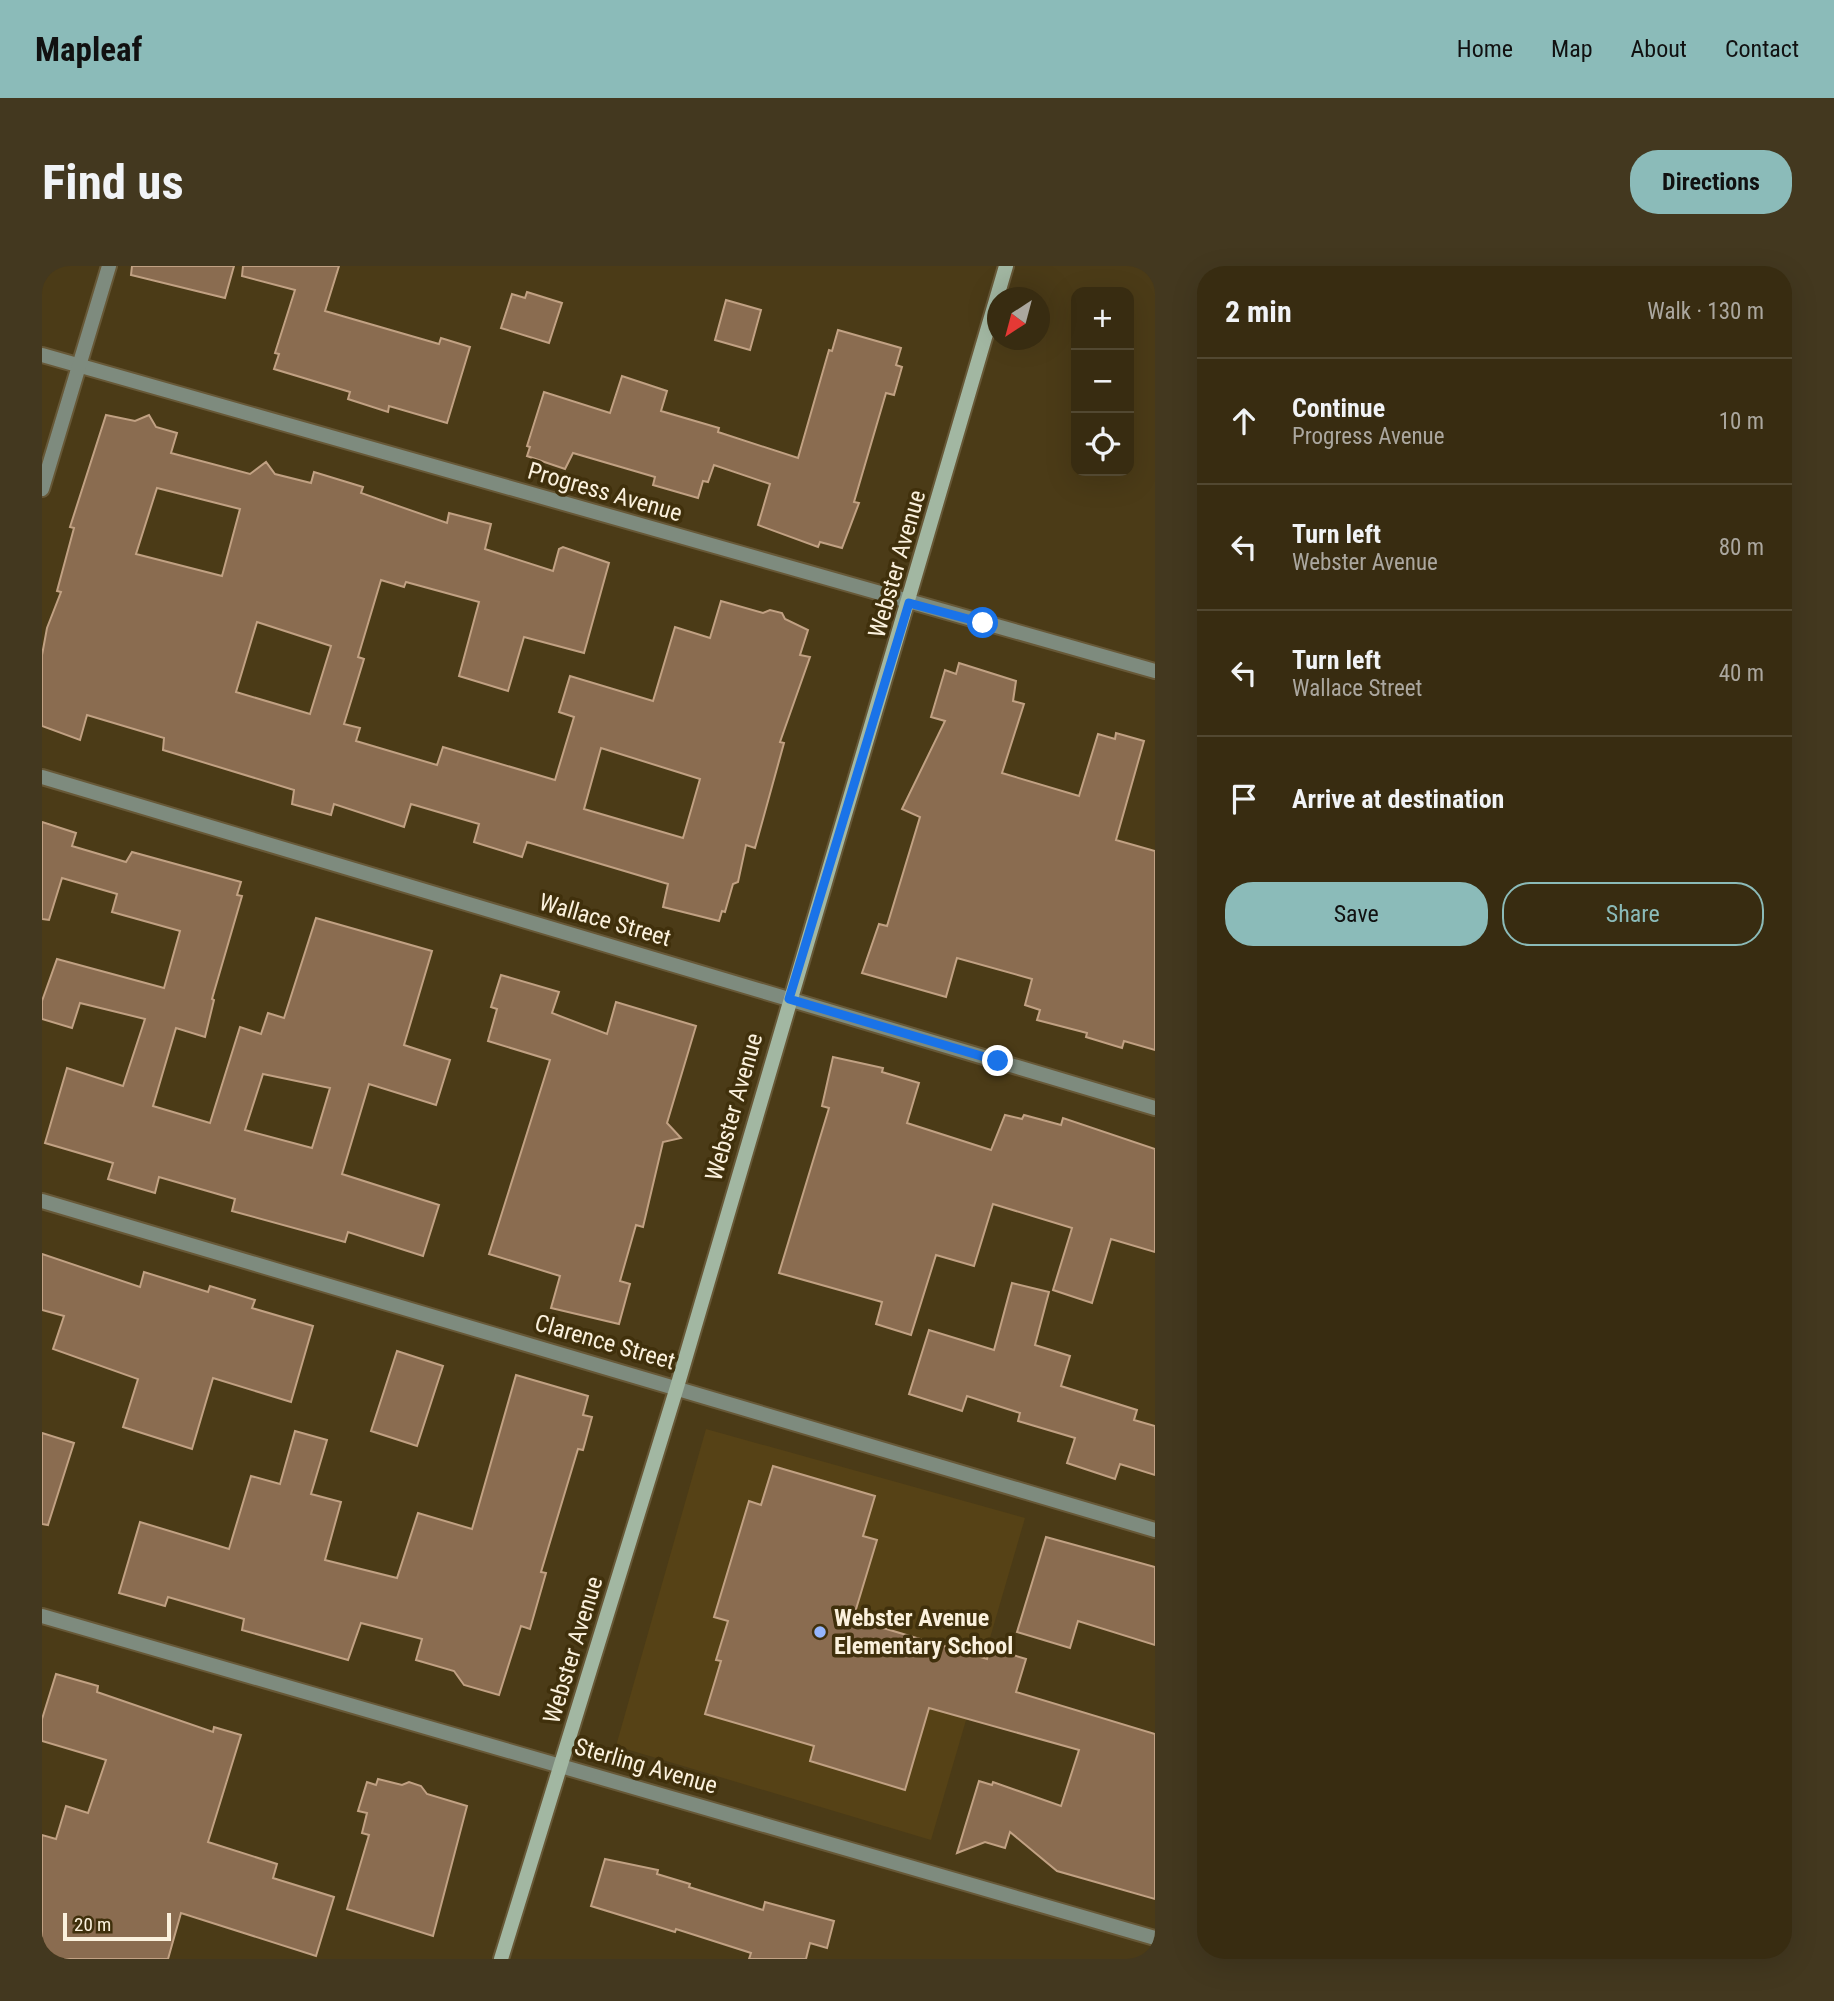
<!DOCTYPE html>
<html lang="en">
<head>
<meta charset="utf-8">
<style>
	:root { --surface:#382c11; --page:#43381f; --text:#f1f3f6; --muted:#aba79f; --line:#524831; --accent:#8bbbb9 }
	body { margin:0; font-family:"Roboto Condensed",sans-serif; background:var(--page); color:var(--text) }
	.controls { position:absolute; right:21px; top:21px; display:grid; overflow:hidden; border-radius:14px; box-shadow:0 7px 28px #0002 }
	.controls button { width:63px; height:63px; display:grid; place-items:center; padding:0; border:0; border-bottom:2px solid var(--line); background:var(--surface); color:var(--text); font:35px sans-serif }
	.compass { position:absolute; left:945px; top:21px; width:63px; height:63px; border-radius:50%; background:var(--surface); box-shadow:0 7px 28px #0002; rotate:216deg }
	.scale { position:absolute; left:21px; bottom:18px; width:108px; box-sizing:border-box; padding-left:7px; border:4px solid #fbf1dd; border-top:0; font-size:19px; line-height:24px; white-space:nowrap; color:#fbf1dd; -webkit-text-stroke:5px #40300c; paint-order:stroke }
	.stop { position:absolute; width:21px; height:21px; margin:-16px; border:5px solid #1a73e8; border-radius:50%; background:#fff }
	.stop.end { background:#1a73e8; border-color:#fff; box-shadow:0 2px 7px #0008 }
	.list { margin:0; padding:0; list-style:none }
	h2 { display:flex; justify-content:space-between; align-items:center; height:91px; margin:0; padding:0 28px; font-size:30px }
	h2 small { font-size:23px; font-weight:400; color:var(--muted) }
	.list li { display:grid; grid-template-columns:46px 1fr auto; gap:21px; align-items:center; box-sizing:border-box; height:126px; padding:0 28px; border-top:2px solid var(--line) }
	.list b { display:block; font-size:26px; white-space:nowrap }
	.list p { margin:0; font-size:23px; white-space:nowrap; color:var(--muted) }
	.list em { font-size:23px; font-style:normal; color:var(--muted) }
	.actions { display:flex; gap:14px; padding:21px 28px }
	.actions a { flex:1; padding:16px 0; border:2px solid var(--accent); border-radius:28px; text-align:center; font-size:24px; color:var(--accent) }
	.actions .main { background:var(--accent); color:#111 }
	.icon { flex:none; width:38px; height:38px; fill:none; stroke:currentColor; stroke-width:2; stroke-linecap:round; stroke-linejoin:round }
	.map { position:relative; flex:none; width:1113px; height:1693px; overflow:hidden; border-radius:28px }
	header { display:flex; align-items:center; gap:42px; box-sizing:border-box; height:98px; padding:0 35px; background:var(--accent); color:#111 }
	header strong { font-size:33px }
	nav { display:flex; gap:38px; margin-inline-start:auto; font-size:24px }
	.intro { display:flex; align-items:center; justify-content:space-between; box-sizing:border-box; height:168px; padding:0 42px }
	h1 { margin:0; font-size:49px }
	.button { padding:18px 32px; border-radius:28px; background:var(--accent); color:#111; font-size:24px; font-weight:700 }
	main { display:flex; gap:42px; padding:0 42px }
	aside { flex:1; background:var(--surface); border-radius:28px; box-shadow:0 7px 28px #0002 }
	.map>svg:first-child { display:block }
	.built { fill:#564216 }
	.building { fill:#8a6c50; stroke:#c1a183; stroke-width:2; fill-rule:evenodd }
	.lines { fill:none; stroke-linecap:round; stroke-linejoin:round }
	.street-casing { stroke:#675837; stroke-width:18 }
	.secondary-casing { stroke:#675837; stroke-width:18 }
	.street { stroke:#7e8b7e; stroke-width:14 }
	.secondary { stroke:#a2b7a2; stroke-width:14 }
	.route { stroke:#1a73e8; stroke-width:9 }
	.poi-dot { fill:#95b6fd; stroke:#40300c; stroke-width:2.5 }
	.labels { text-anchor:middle; stroke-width:7; stroke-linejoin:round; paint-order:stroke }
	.street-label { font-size:24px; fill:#fbf1dd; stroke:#40300c }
	.poi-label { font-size:24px; font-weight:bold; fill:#fbf1dd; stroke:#40300c; text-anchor:start }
</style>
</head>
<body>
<header>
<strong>Mapleaf</strong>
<nav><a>Home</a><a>Map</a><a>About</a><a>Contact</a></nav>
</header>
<div class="intro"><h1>Find us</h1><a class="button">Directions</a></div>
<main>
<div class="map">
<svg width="1113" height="1693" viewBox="0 0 1113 1693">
	<rect width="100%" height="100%" fill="#4b3b17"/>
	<path class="built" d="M664,1163L983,1252L889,1574L574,1480Z"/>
	<g class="building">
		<path d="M90,0H192L183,32L89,9Z"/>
		<path d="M201,0H297L283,45L397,78L399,72L428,81L405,157L347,140L346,146L306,133L308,126L232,103L237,88L233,87L253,24L200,10Z"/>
		<path d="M485,26L520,37L507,77L459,62L470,28L483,32Z"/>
		<path d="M684,34L719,44L708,84L673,74Z"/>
		<path d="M796,64L859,82L854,99L860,101L852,129L844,127L812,236L817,237L800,282L778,276L776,281L716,259L728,218L672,199L666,216L661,215L656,232L611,219L613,211L531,187L523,203L485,190L488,181L485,180L502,126L568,147L580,110L625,125L619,145L677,162L676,166L756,192L787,84L790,85Z"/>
		<path d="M64,149L93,155L107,149L114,161L135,167L129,187L208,208L224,196L233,208L269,217L272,206L321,221L319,227L405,257L407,247L449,258L443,283L511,305L517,283L521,281L567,297L542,387L482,371L466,425L417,410L437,336L364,316L362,321L339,314L316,391L322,393L302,458L318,462L314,475L395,499L401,481L513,514L532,451L517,446L528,410L611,435L633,361L668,372L679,335L721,347L728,344L740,347L743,353L766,364L758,389L768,391L738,476L742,477L713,582L704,579L696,616L691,618L683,646L680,645L677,655L621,641L626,618L485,576L480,591L432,576L437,558L369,538L362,561L292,538L289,549L250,538L252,524L121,484L122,472L45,449L38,474L0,460V389L5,362L19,326L15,325L32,262L28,261ZM115,222L198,243L180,310L94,288ZM215,356L289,380L268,448L194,426ZM559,482L658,513L641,572L542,543Z"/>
		<path d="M917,397L974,415L971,435L982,438L960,507L1037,530L1056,468L1073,473L1074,467L1102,475L1074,574L1113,585V784L1082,775L1080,782L1044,771L1045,767L995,754L998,744L983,739L990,713L915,692L904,731L820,707L837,658L845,660L878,551L860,543L903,455L889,451L903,404L914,408Z"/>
		<path d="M0,556L34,567L30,580L84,596L90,586L199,616L195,629L200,630L170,733L172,734L163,771L134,762L111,840L168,857L198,761L219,768L226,747L242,752L274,652L390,685L362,779L408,794L394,839L327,818L300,908L397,939L381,990L306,966L303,976L190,945L193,933L117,911L113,927L66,913L71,897L3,877L25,802L81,820L103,753L38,737L30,762L0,753V735L15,693L122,722L138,665L70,646L75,628L20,612L7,654L0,653ZM221,808L288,822L270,882L203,864Z"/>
		<path d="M459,709L517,726L510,747L565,768L574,736L654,760L625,857L639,872L621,876L601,961L594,959L578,1015L588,1018L577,1058L509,1042L518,1010L447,988L508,794L446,775L455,743L449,741Z"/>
		<path d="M791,791L841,802L840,806L877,817L865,857L949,884L963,849L980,853L982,849L1019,859L1021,852L1113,883V986L1069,973L1050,1037L1011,1024L1030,962L951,938L932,1000L894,989L869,1069L834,1058L840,1036L737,1007L787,842L780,840Z"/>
		<path d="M0,988L98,1021L102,1006L166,1026L168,1020L213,1034L210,1042L271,1060L249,1136L171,1112L150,1183L81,1161L96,1113L11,1083L22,1050L0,1044Z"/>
		<path d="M970,1017L1007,1026L993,1079L1028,1090L1019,1120L1095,1144L1092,1154L1113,1160V1209L1078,1198L1073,1213L1025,1197L1033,1172L976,1155L978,1147L925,1130L920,1145L867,1128L887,1064L952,1084Z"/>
		<path d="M355,1085L401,1100L375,1180L329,1165Z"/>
		<path d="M474,1109L546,1130L541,1149L550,1151L541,1184L536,1183L499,1306L504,1307L488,1363L479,1360L457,1429L422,1419L412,1405L374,1394L380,1373L319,1357L306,1394L200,1364L202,1353L126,1331L123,1340L77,1327L98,1256L187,1283L209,1210L238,1218L253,1165L285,1174L269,1228L299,1236L283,1294L355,1312L376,1247L430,1263Z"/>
		<path d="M0,1167L32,1177L6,1259L0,1258Z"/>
		<path d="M731,1200L833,1230L821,1270L835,1274L811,1353L945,1393L948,1382L984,1393L974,1426L1113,1468V1633L1015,1605L968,1566L963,1582L943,1576L915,1587L937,1515L950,1519L951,1516L1019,1540L1037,1484L887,1442L863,1524L768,1495L772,1480L663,1448L679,1395L674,1394L686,1355L672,1351L707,1235L719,1239Z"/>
		<path d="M1004,1271L1113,1301V1379L1036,1355L1028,1382L975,1366Z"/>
		<path d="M14,1408L56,1420L55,1426L171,1466L172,1461L199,1469L166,1576L235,1598L231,1612L292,1631L274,1690L139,1647L126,1693H0V1569L14,1573L24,1540L46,1547L64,1494L0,1475V1453Z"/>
		<path d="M336,1513L360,1519L367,1516L379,1520L385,1528L425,1540L391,1670L305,1643L327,1569L320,1567L325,1547L316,1545L325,1516L334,1519Z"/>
		<path d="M563,1593L616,1604L615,1608L648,1618L647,1621L721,1644L723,1636L792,1655L785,1682L768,1677L764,1693H707L709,1687L634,1663L633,1666L549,1640Z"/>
	</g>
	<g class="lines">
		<g class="street-casing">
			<g id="street">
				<path d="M0,89L1113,405"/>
				<path d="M0,223L67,0"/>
				<path d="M0,511L1113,842"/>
				<path d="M0,935L1113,1264"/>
				<path d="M0,1350L1113,1672"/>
			</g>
		</g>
		<g class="secondary-casing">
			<path id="secondary" d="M459,1693L635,1121L964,0"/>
		</g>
		<use href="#street" class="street"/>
		<use href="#secondary" class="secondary"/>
	</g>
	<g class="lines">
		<path class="route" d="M941,357L867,337L747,733L956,795"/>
	</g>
	<circle class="poi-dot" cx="778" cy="1366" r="7"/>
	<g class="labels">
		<g class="street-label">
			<text transform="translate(563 226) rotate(16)" y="8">Progress Avenue</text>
			<text transform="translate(855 298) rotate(-74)" y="8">Webster Avenue</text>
			<text transform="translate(563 654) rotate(16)" y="8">Wallace Street</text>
			<text transform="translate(692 841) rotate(-74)" y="8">Webster Avenue</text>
			<text transform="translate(563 1076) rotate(16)" y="8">Clarence Street</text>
			<text transform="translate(531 1384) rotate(-73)" y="8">Webster Avenue</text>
			<text transform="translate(604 1500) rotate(16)" y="8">Sterling Avenue</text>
		</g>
		<g class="poi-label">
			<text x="792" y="1360">Webster Avenue<tspan x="792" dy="28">Elementary School</tspan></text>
		</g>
	</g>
</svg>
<div class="controls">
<button>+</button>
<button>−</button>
<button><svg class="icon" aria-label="locate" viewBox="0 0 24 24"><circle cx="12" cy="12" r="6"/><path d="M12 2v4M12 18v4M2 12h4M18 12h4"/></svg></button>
</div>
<svg class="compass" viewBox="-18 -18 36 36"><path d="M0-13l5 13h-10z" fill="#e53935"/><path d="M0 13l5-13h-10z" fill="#aba79f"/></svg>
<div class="scale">20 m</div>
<div class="stop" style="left:941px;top:357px"></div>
<div class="stop end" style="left:956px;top:795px"></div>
</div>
<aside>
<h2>2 min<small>Walk · 130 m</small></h2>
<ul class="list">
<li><svg class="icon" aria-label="ahead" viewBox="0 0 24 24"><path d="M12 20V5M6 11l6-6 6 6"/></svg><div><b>Continue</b><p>Progress Avenue</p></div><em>10 m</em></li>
<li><svg class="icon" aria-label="left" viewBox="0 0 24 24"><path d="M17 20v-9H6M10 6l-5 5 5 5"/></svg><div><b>Turn left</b><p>Webster Avenue</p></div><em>80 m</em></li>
<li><svg class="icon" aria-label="left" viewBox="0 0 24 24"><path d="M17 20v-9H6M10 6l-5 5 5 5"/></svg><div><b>Turn left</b><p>Wallace Street</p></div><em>40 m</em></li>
<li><svg class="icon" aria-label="arrive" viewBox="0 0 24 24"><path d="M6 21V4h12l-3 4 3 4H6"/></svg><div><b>Arrive at destination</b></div></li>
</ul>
<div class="actions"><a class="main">Save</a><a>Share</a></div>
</aside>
</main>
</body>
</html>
